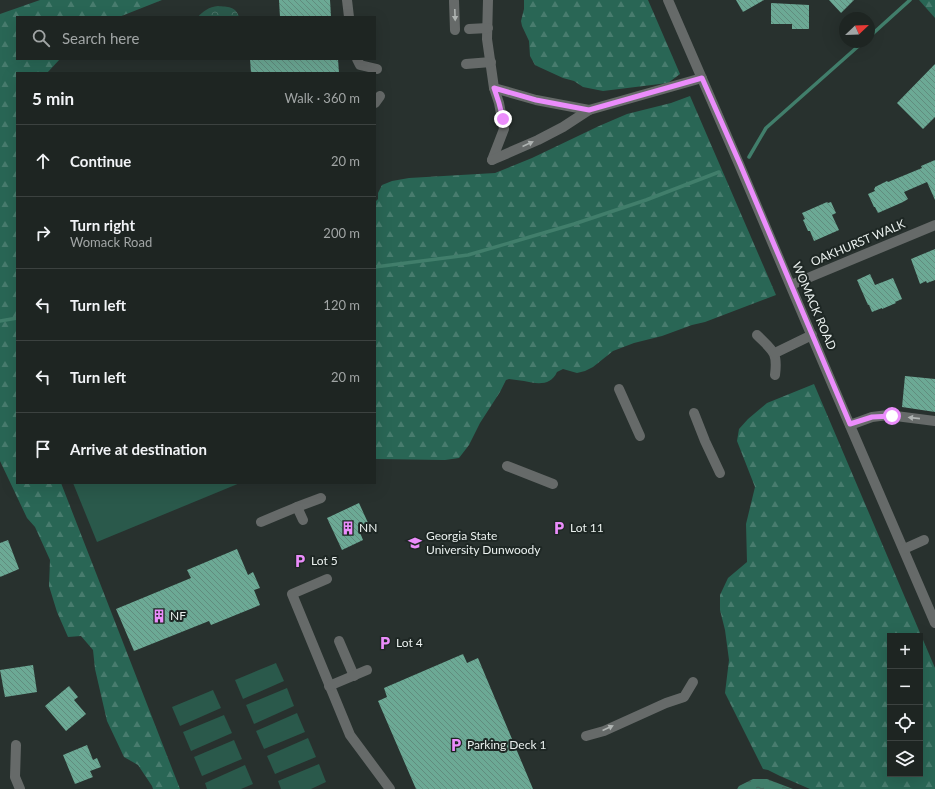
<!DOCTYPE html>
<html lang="en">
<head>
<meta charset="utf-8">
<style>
	:root { --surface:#1e2522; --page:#262d2a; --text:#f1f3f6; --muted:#a1a5a5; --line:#3c4240 }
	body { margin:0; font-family:Lato,sans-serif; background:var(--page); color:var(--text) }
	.controls { position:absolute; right:12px; bottom:12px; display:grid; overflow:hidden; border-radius:0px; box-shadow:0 4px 16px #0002 }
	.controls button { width:36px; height:36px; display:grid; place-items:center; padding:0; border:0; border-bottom:1px solid var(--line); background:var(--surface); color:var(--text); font:20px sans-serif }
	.compass { position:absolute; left:839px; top:12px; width:36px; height:36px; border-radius:50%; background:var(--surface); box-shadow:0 4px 16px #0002; rotate:67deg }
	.stop { position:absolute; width:12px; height:12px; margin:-9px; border:3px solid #eb8dfb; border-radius:50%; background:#fff }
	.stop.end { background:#eb8dfb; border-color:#fff; box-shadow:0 1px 4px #0008 }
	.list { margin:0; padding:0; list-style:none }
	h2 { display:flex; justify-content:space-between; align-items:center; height:52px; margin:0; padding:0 16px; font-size:17px }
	h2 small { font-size:13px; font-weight:400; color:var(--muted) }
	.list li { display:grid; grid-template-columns:26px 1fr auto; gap:12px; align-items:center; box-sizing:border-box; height:72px; padding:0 16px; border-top:1px solid var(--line) }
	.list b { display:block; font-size:15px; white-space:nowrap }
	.list p { margin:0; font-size:13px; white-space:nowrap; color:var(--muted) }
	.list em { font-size:13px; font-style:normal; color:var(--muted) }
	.icon { flex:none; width:22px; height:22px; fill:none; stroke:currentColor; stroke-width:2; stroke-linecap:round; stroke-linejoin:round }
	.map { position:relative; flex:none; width:935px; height:789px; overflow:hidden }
	.search { position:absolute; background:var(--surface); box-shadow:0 4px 16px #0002; left:16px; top:16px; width:360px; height:44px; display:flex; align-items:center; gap:10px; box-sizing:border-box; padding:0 14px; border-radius:0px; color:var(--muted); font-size:15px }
	.panel { position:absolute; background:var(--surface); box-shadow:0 4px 16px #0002; left:16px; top:72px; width:360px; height:412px; border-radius:0px }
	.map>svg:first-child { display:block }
	.grass { fill:#2a594b }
	.forest { fill:url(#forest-firs); fill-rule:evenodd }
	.park { fill:url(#park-crowns) }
	.water { fill:url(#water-ripples) }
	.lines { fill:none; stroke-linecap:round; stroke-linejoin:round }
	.stream { stroke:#417e6b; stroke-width:3.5 }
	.building { fill:url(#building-back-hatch) }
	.minor { stroke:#666a69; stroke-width:10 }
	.oneway { fill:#afb4b2 }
	.route { stroke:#eb8dfb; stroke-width:5 }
	.labels { text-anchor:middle; stroke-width:4; stroke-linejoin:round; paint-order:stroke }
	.street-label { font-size:12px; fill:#eaf0ee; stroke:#1e2724 }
	.poi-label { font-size:12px; fill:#eaf0ee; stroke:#1e2724; text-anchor:start }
</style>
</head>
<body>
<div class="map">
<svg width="935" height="789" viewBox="0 0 935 789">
	<defs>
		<pattern id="forest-firs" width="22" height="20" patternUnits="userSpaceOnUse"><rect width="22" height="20" fill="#296655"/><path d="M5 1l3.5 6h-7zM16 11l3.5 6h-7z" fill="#487c6e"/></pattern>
		<pattern id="park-crowns" width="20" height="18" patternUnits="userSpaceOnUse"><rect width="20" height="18" fill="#2a594b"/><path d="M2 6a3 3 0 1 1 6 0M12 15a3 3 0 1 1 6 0" fill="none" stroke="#497165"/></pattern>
		<pattern id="water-ripples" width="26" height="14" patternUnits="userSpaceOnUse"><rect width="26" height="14" fill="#417e6b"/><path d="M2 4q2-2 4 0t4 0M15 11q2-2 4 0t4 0" fill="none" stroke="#446359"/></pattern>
		<pattern id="building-back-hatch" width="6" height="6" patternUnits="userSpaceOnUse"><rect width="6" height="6" fill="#6ca995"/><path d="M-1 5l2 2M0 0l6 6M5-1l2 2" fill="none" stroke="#618c7e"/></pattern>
	</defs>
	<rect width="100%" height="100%" fill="#28312e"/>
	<g class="grass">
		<path d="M73,483H240L97,542Z"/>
		<path d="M276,663L284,681L243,699L235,680Z"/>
		<path d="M287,688L294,706L254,724L246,705Z"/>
		<path d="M213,690L221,708L180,726L172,707Z"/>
		<path d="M297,713L305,732L264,749L256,731Z"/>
		<path d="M224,715L232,733L191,751L183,732Z"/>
		<path d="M308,738L316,757L275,774L267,756Z"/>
		<path d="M234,740L242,759L202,776L194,757Z"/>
		<path d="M319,764L326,782L311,789H281L278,781Z"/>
		<path d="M245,765L253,784L241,789H207L205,783Z"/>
	</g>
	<g class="forest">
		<path d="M40,0H162L119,17H17V59H60L47,73H17V483H61L180,789H153L152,786L138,765L124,757L107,721L95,669L93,650L81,636L68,637L57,612L49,586L50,560L35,527L27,518L0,461V14Z"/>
		<path d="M524,0H648L680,74L668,83L603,91L583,87L574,81L563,78L539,67L535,65L530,56L529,41L522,26L521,21L524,9Z"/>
		<path d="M919,0H935V18Z"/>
		<path d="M690,96L776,295L705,322L692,325L662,336L634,343L613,351L593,367L585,371L577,373L563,369L557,372C551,386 537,384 524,381C519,380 514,380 509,379L506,380L500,392L480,423L469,445L459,458L445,460L375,459V202L378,199V193L382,185L392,181L409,178L495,173L532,158L599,126L627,114L671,103Z"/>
		<path d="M814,384L935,668V789H810L780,776L768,770L763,769L725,693L729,660L725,630L720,610V595L728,578L747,562L746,524L755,487L737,441L739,429L748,419L767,403ZM890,636H920V774H890Z"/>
	</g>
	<path class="park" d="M218,6C227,7 236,6 239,17H198C203,11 209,7 218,6Z"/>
	<path class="water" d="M753,779H767L793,789H737L739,786Z"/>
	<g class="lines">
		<g class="stream">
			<path d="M869,37L910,0"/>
			<path d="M749,157L766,128L863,42"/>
			<path d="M375,267L468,255L574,224L646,200L719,172"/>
			<path d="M0,321L17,318"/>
		</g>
	</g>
	<g class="building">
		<path d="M279,0H330L331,17H280Z"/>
		<path d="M736,0H764L743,12Z"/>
		<path d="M829,0H854L841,13Z"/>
		<path d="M771,3L809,5V29H792V24H771Z"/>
		<path d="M250,59H338L339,73H251Z"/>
		<path d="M935,64V117L923,129L897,103Z"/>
		<path d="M935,160V200L927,182L904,192L908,199L903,202L878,213L875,207H874L868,194L875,191L874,189L875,188V187L887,181L888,182L922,168L921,166Z"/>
		<path d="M827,202L828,203L831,202L836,213L832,215L839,230L814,241L810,231H808L803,220L805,219L802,213Z"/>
		<path d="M935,249V280L927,283L926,281L920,284L911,259Z"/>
		<path d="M870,274L875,285L893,278L902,299L895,302L896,303L882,309V308L872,312L869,305H868L857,280Z"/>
		<path d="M905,376L935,379V412L902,407Z"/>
		<path d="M359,503L369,525L359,530L363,540L342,550L327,518Z"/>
		<path d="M8,540L19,569L0,577V543Z"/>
		<path d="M237,549L248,575L253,572L260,588L254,590L260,605L211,625L209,621L134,651L116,609L191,578L187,570Z"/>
		<path d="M463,654L467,663L478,658L533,789H416L378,701L387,697L384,688Z"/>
		<path d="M33,665L37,692L5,697L0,670Z"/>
		<path d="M69,686L78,697L74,700L86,714L66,731L45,706Z"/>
		<path d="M87,745L93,760L97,758L101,767L90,771L93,777L75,784L63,755Z"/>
	</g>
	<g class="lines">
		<g class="minor">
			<path d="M347,0L349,17"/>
			<path d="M488,0L487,39L494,88L499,103L504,129L492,160"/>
			<path d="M668,0L739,164L833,386L935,623"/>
			<path d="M454,1L455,30"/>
			<path d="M469,29L488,28"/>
			<path d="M357,59L360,65L377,69"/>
			<path d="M466,64L491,62"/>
			<path d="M494,88L536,100L589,110"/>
			<path d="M375,103L380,96"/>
			<path d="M492,160L538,140L563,127L589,110L702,78"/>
			<path d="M791,285L935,225"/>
			<path d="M757,335C773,351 778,352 775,375"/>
			<path d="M775,353L812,335"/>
			<path d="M619,389L640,436"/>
			<path d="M694,413L705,441L720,473"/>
			<path d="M850,425L872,417L888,415L935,421"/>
			<path d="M507,466L553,484"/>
			<path d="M297,507L321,498"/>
			<path d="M261,522L297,507L303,520"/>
			<path d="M904,549L924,540"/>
			<path d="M327,579L292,594L350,735L390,789"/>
			<path d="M339,641L354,676"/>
			<path d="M329,686L367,670"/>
			<path d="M586,736L604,731L666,703L684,697L693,682"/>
			<path d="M16,745L15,777L20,789"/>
		</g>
	</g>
	<defs><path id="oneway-solid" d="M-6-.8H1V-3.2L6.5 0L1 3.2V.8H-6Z"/></defs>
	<g class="oneway">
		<use href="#oneway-solid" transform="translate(455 15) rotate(88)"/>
		<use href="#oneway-solid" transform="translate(528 144) rotate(-24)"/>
		<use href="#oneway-solid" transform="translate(914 418) rotate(-174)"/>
		<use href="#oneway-solid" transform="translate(608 728) rotate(-25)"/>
	</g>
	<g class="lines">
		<path class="route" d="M503,119L499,103L494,88L536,100L589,110L702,78L740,164L850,424L872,417L892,416"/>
	</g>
	<defs>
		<g id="building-bare" transform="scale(1.08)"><path d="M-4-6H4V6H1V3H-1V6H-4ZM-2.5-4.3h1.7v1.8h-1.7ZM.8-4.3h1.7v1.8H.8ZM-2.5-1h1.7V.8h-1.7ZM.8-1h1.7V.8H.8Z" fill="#eb8dfb" stroke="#1e2724" stroke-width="2.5" paint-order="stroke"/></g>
		<g id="parking-bare" transform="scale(1.08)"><path d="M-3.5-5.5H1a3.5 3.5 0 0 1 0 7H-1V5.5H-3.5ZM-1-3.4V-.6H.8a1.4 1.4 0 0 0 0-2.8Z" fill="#eb8dfb" stroke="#1e2724" stroke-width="2.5" paint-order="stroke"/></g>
		<g id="university-bare" transform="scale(1.08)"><path d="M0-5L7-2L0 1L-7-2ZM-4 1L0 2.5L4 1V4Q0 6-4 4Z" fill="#eb8dfb" stroke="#1e2724" stroke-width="2.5" paint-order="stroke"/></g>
	</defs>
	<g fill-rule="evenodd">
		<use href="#building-bare" x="348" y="528"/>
		<use href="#parking-bare" x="559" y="528"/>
		<use href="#university-bare" x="415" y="543"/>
		<use href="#parking-bare" x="300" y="561"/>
		<use href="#building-bare" x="159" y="616"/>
		<use href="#parking-bare" x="385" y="643"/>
		<use href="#parking-bare" x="456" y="745"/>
	</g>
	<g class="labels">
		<g class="street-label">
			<text transform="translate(858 243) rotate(-23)" y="4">OAKHURST WALK</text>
			<text transform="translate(814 306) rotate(67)" y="4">WOMACK ROAD</text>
		</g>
		<g class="poi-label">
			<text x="359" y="532">NN</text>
			<text x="570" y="532">Lot 11</text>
			<text x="426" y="540">Georgia State<tspan x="426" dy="14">University Dunwoody</tspan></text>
			<text x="311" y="565">Lot 5</text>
			<text x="170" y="620">NF</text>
			<text x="396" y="647">Lot 4</text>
			<text x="467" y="749">Parking Deck 1</text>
		</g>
	</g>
</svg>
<div class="controls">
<button>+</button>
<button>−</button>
<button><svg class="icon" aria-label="locate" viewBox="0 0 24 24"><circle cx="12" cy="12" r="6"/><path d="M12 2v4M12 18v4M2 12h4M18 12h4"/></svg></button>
<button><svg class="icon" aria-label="layers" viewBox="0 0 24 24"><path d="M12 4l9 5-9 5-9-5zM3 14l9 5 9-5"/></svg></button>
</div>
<svg class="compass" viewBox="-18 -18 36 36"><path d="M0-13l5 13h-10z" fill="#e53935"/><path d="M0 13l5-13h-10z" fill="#a1a5a5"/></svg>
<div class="stop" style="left:892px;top:416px"></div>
<div class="stop end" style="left:503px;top:119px"></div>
<div class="search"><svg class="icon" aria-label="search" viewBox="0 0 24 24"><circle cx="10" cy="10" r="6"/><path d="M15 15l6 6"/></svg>Search here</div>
<section class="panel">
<h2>5 min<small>Walk · 360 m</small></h2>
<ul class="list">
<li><svg class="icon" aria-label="ahead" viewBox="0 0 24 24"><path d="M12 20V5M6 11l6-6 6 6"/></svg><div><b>Continue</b></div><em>20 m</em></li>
<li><svg class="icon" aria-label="right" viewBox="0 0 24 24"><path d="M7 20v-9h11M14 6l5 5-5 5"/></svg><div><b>Turn right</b><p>Womack Road</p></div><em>200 m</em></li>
<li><svg class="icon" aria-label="left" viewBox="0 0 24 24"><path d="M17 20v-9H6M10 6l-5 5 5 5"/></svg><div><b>Turn left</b></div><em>120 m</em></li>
<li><svg class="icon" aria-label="left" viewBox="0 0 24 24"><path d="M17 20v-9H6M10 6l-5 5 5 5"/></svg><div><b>Turn left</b></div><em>20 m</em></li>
<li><svg class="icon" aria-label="arrive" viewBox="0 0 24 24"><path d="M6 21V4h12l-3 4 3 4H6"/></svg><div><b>Arrive at destination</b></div></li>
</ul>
</section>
</div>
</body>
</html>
